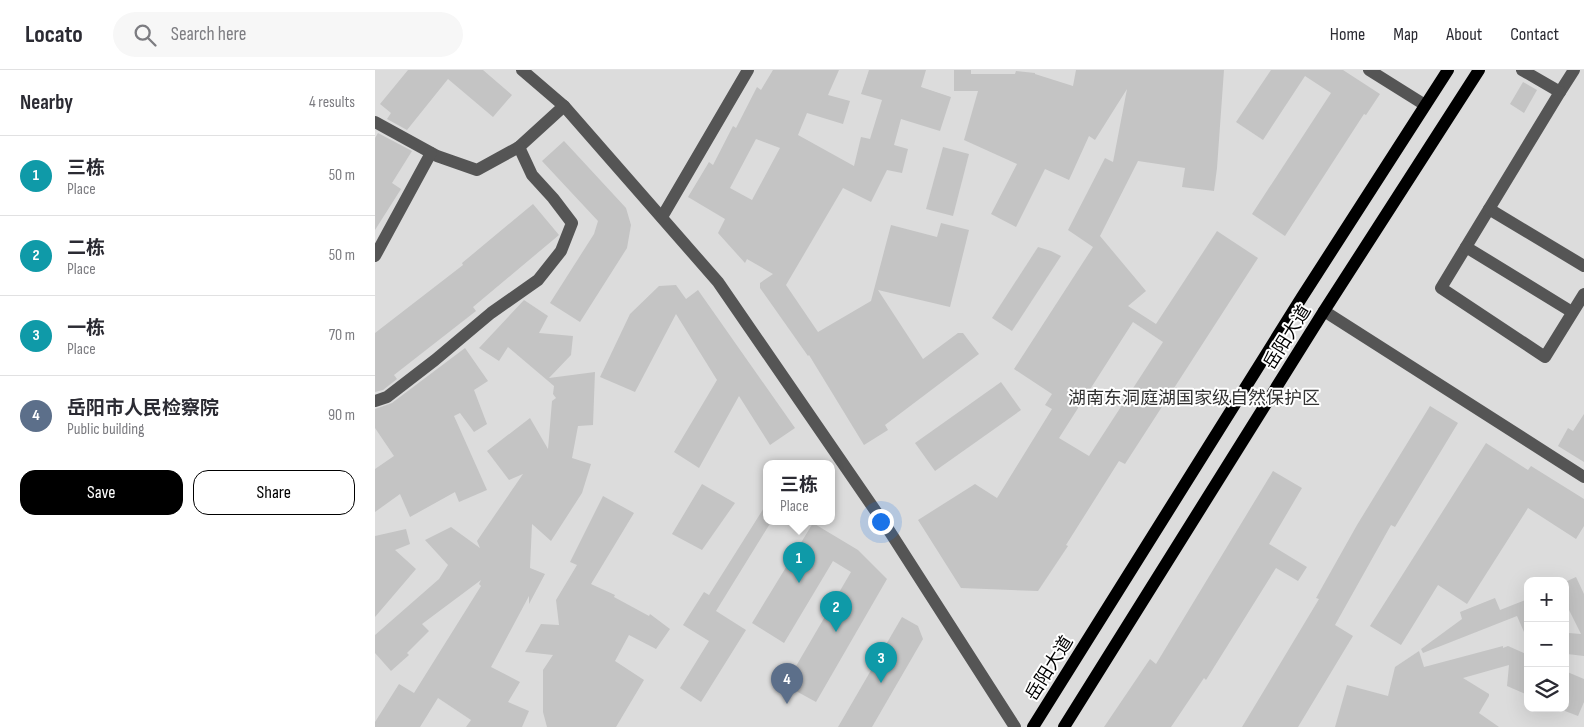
<!DOCTYPE html>
<html lang="en">
<head>
<meta charset="utf-8">
<style>
	:root { --surface:#fff; --page:#f7f7f7; --text:#2b2b33; --muted:#7c7c81; --line:#e1e1e2; --accent:#000 }
	body { margin:0; font-family:"Sofia Sans Condensed","Noto Sans SC",sans-serif; background:var(--page); color:var(--text) }
	.controls { position:absolute; right:15px; bottom:15px; display:grid; overflow:hidden; border-radius:10px; box-shadow:0 5px 20px #0002 }
	.controls button { width:45px; height:45px; display:grid; place-items:center; padding:0; border:0; border-bottom:1px solid var(--line); background:var(--surface); color:var(--text); font:25px sans-serif }
	.you { position:absolute; left:505px; top:451px; width:18px; height:18px; margin:-12px; border:4px solid #fff; border-radius:50%; background:#1a73e8; box-shadow:0 0 0 8px #1a73e833 }
	.badge { display:grid; place-items:center; width:32px; height:32px; border-radius:50%; background:var(--accent); color:#fff; font-size:16px; font-weight:700 }
	.pin { position:absolute; translate:-50% -41px; filter:drop-shadow(0 1px 2px #0008) }
	.pin::after { content:''; position:absolute; top:26px; width:18px; height:15px; background:inherit; clip-path:polygon(0 0,100% 0,50% 100%) }
	.popup { position:absolute; left:388px; top:390px; width:72px; height:65px; box-sizing:border-box; display:grid; place-content:center; border-radius:10px; background:var(--surface); filter:drop-shadow(0 1px 4px #0005); font-size:16px; white-space:nowrap; color:var(--muted) }
	.popup b { font-size:19px; color:var(--text) }
	.popup::after { content:''; position:absolute; left:50%; top:100%; margin-left:-10px; border:10px solid transparent; border-top-color:var(--surface) }
	.list { margin:0; padding:0; list-style:none }
	h2 { display:flex; justify-content:space-between; align-items:center; height:65px; margin:0; padding:0 20px; font-size:21px }
	h2 small { font-size:16px; font-weight:400; color:var(--muted) }
	.list li { display:grid; grid-template-columns:32px 1fr auto; gap:15px; align-items:center; box-sizing:border-box; height:80px; padding:0 20px; border-top:1px solid var(--line) }
	.list b { display:block; font-size:19px; white-space:nowrap }
	.list p { margin:0; font-size:16px; white-space:nowrap; color:var(--muted) }
	.list em { font-size:16px; font-style:normal; color:var(--muted) }
	.actions { display:flex; gap:10px; padding:15px 20px }
	.actions a { flex:1; padding:11px 0; border:1px solid var(--accent); border-radius:15px; text-align:center; font-size:18px; color:var(--accent) }
	.actions .main { background:var(--accent); color:#fff }
	.icon { flex:none; width:28px; height:28px; fill:none; stroke:currentColor; stroke-width:2; stroke-linecap:round; stroke-linejoin:round }
	.map { position:relative; flex:none; width:1209px; height:657px; overflow:hidden }
	header { display:flex; align-items:center; gap:30px; box-sizing:border-box; height:70px; padding:0 25px; background:var(--surface); border-bottom:1px solid var(--line) }
	header strong { font-size:24px }
	nav { display:flex; gap:28px; margin-inline-start:auto; font-size:18px }
	.search { width:350px; height:45px; background:var(--page); display:flex; align-items:center; gap:12px; box-sizing:border-box; padding:0 18px; border-radius:28px; color:var(--muted); font-size:19px }
	main { display:flex }
	aside { flex:1; background:var(--surface) }
	.map>svg:first-child { display:block }
	.green { fill:#dcdcdc; fill-rule:evenodd }
	.building { fill:#c4c4c4; fill-rule:evenodd }
	.lines { fill:none; stroke-linecap:round; stroke-linejoin:round }
	.major-casing { stroke:#dbdbdb; stroke-width:15 }
	.minor { stroke:#555; stroke-width:12 }
	.major { stroke:#000; stroke-width:12 }
	.labels { text-anchor:middle; stroke-width:4; stroke-linejoin:round; paint-order:stroke }
	.street-label { font-size:18px; fill:#000; stroke:#fff }
	.park-label { font-size:18px; fill:#333; stroke:#fff }
</style>
</head>
<body>
<header>
<strong>Locato</strong>
<div class="search"><svg class="icon" aria-label="search" viewBox="0 0 24 24"><circle cx="10" cy="10" r="6"/><path d="M15 15l6 6"/></svg>Search here</div>
<nav><a>Home</a><a>Map</a><a>About</a><a>Contact</a></nav>
</header>
<main>
<aside>
<h2>Nearby<small>4 results</small></h2>
<ul class="list">
<li><span class="badge" style="background:#0f9aa8">1</span><div><b>三栋</b><p>Place</p></div><em>50 m</em></li>
<li><span class="badge" style="background:#0f9aa8">2</span><div><b>二栋</b><p>Place</p></div><em>50 m</em></li>
<li><span class="badge" style="background:#0f9aa8">3</span><div><b>一栋</b><p>Place</p></div><em>70 m</em></li>
<li><span class="badge" style="background:#5c6f8a">4</span><div><b>岳阳市人民检察院</b><p>Public building</p></div><em>90 m</em></li>
</ul>
<div class="actions"><a class="main">Save</a><a>Share</a></div>
</aside>
<div class="map">
<svg width="1209" height="657" viewBox="0 0 1209 657">
	<rect width="100%" height="100%" fill="#fff"/>
	<path class="green" d="M0,0H1209V657H0ZM392,394H456V452H392ZM1153,511H1190V638H1153Z"/>
	<g class="building">
		<path d="M33,0H108L137,25L118,47L73,9L32,60L12,49L16,43L5,34Z"/>
		<path d="M398,0H464L453,25L475,31L468,54L432,43L423,65L479,96L486,67L495,69L507,30L486,24L494,0H551L546,17L576,27L565,61L526,49L519,75L533,79L527,103L512,100L496,132L468,118L411,215L443,262L496,231L516,155L562,167L566,153L594,160L575,237L503,220L548,289L583,263H588L604,284L510,355L513,360L489,375L434,285L433,286L385,218V213L398,204L372,189L370,193L343,163L350,149L313,127L334,92L338,95L358,56L361,58L382,17L386,20ZM381,69L405,78L377,130L355,118Z"/>
		<path d="M579,0H596V4H640L641,1L660,3V4L698,16L701,0H849L842,98L839,121L807,117L810,98L763,91L725,166L771,221L753,236L781,254L842,161L883,188L750,394L744,391L691,475L693,476L663,521L586,518L543,450L600,414L622,428L677,339L670,335L677,324L639,299L718,177L693,160L730,88L738,92L752,19L720,70L714,66L694,110L670,99L641,157L616,144L642,94L589,70L603,21H579ZM758,252L788,272L714,386L684,368Z"/>
		<path d="M896,0H968L1005,24L991,45L989,44L910,166L877,144L956,23L930,6L888,70L861,52Z"/>
		<path d="M1148,12L1162,20L1149,43L1135,34Z"/>
		<path d="M3,63L37,81L17,113L26,119L0,160V68Z"/>
		<path d="M189,71L251,138L256,155L252,178L205,252L175,233L219,164L223,151L167,91Z"/>
		<path d="M568,77L594,84L578,146L551,139Z"/>
		<path d="M158,134L184,165L98,237L101,241L19,305L22,309L8,320L0,322V263L88,195L87,193Z"/>
		<path d="M663,177L676,181L686,186L637,261L617,248Z"/>
		<path d="M301,215L311,229L323,220L420,358L395,375L364,326L324,398L299,382L342,310L301,244L260,322L225,307L255,244L284,216Z"/>
		<path d="M149,230L173,246L164,263L198,266L196,285L174,308L220,302L218,355L203,356L197,388L216,394L207,423L176,471L157,454L155,498L170,504L154,534V526L116,597L145,612L133,632L154,641L147,657H91L96,650L63,628L45,657H0V652L24,614L39,623L106,516L104,514L106,510L47,554L54,561L32,583L34,585L16,601L0,583V565L64,509L73,495L50,470L76,457L105,478L102,471L148,404L134,410L112,381L155,348L173,379L177,331L181,328L178,324L179,316L133,277L124,291L104,278Z"/>
		<path d="M90,278L113,311L99,320L112,354L99,362L85,343L79,346L112,420L84,432L80,422L35,447L25,424L0,442V399L19,386L0,358V339L17,333Z"/>
		<path d="M626,312L646,340L560,401L540,373Z"/>
		<path d="M1055,336L1083,353L1020,457L1016,455L960,555L978,566L923,657H867L944,529L941,528L982,455Z"/>
		<path d="M1209,344V392L1183,376L1193,358L1198,361Z"/>
		<path d="M1111,373L1153,400L1156,396L1209,429V456L1201,469L1153,438L1092,534L1063,515L1026,575L995,556Z"/>
		<path d="M898,401L927,418L894,474L932,497L923,511L901,498L831,610L829,608L796,657H729L775,589L781,594Z"/>
		<path d="M327,414L360,433L327,480L297,464Z"/>
		<path d="M228,426L259,443L216,514L240,525L239,527L274,546L275,544L295,559L281,579L254,565L240,591L269,610L241,657H172L168,642V600L178,585L150,582L166,554L184,555L181,530L202,495L195,492Z"/>
		<path d="M392,433V452H396L341,541L371,560L326,632L305,618L334,571L308,555L329,522L334,525Z"/>
		<path d="M438,453L483,480L512,509L441,632L410,615L476,502L458,491L409,573L377,553Z"/>
		<path d="M31,459L35,474L20,480L41,499L0,547V466Z"/>
		<path d="M1201,507L1209,524V586L1192,584L1194,563L1206,564L1190,532V512Z"/>
		<path d="M1120,528L1125,540L1153,529V571L1142,546L1048,583L1046,579L1087,549L1085,542Z"/>
		<path d="M527,547L543,556L548,569L497,657H463Z"/>
		<path d="M1128,576V578L1133,576L1153,585V625L1132,616L1134,595L1088,608L1114,624V626L1104,643L1124,657H960L972,615L1013,626L1020,597L1044,581L1049,597Z"/>
		<path d="M1190,601L1209,609V632L1203,646L1190,641Z"/>
	</g>
	<g class="lines">
		<g class="major-casing">
			<g id="major">
				<path d="M658,657L927,227L1073,0"/>
				<path d="M689,657L949,241L1104,0"/>
			</g>
		</g>
		<g class="minor">
			<path d="M147,0L189,36L343,212L515,462L640,657"/>
			<path d="M994,0L1050,35"/>
			<path d="M1147,0L1185,22L1199,0"/>
			<path d="M1185,22L1066,218L1170,287L1209,224"/>
			<path d="M0,52L62,86L102,100L144,77L189,36"/>
			<path d="M1114,139L1209,196"/>
			<path d="M287,147L373,0"/>
			<path d="M1091,177L1197,242"/>
			<path d="M0,186L56,83"/>
			<path d="M949,241L1209,407"/>
			<path d="M0,331L12,327L60,290L116,243L163,210L186,181L197,153L178,128L157,105L144,77"/>
		</g>
		<use href="#major" class="major"/>
	</g>
	<g class="labels">
		<g class="street-label">
			<text transform="translate(912 267) rotate(-58)" y="6">岳阳大道</text>
			<text transform="translate(674 598) rotate(-58)" y="6">岳阳大道</text>
		</g>
		<g class="park-label">
			<text x="819" y="334">湖南东洞庭湖国家级自然保护区</text>
		</g>
	</g>
</svg>
<div class="controls">
<button>+</button>
<button>−</button>
<button><svg class="icon" aria-label="layers" viewBox="0 0 24 24"><path d="M12 4l9 5-9 5-9-5zM3 14l9 5 9-5"/></svg></button>
</div>
<div class="you"></div>
<div class="pin badge" style="left:424px;top:513px;background:#0f9aa8">1</div>
<div class="popup"><b>三栋</b>Place</div>
<div class="pin badge" style="left:461px;top:562px;background:#0f9aa8">2</div>
<div class="pin badge" style="left:506px;top:613px;background:#0f9aa8">3</div>
<div class="pin badge" style="left:412px;top:634px;background:#5c6f8a">4</div>
</div>
</main>
</body>
</html>
